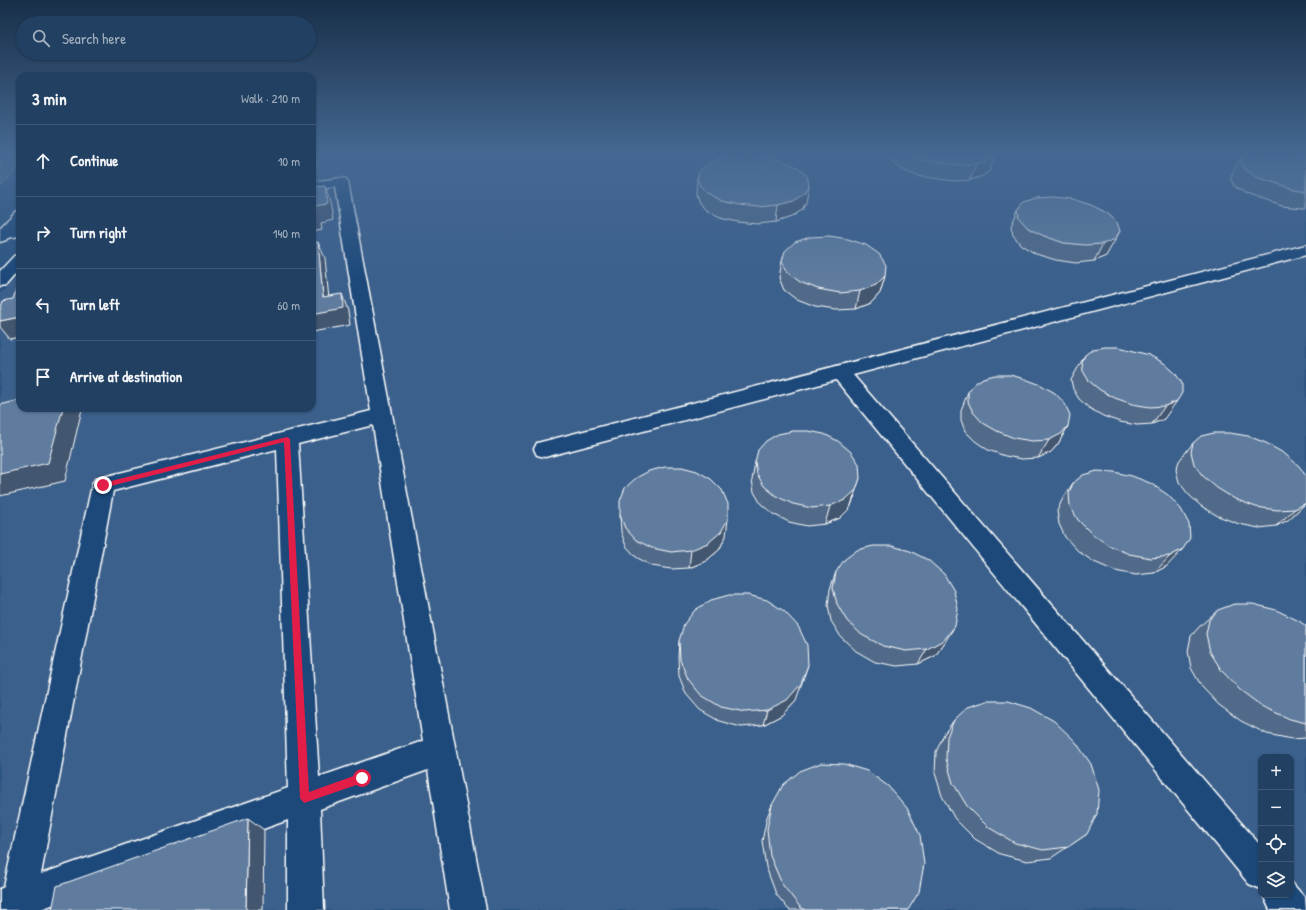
<!DOCTYPE html>
<html lang="en">
<head>
<meta charset="utf-8">
<style>
	:root { --surface:#214062; --page:#294768; --text:#f1f3f6; --muted:#a2afbe; --line:#3e5977 }
	body { margin:0; font-family:"Patrick Hand",sans-serif; background:var(--page); color:var(--text) }
	.controls { position:absolute; right:12px; bottom:12px; display:grid; overflow:hidden; border-radius:8px; box-shadow:0 1px 3px #0004 }
	.controls button { width:36px; height:36px; display:grid; place-items:center; padding:0; border:0; border-bottom:1px solid var(--line); background:var(--surface); color:var(--text); font:20px sans-serif }
	.stop { position:absolute; width:12px; height:12px; margin:-9px; border:3px solid #e11d48; border-radius:50%; background:#fff }
	.stop.end { background:#e11d48; border-color:#fff; box-shadow:0 1px 4px #0008 }
	.list { margin:0; padding:0; list-style:none }
	h2 { display:flex; justify-content:space-between; align-items:center; height:52px; margin:0; padding:0 16px; font-size:17px }
	h2 small { font-size:13px; font-weight:400; color:var(--muted) }
	.list li { display:grid; grid-template-columns:26px 1fr auto; gap:12px; align-items:center; box-sizing:border-box; height:72px; padding:0 16px; border-top:1px solid var(--line) }
	.list b { display:block; font-size:15px; white-space:nowrap }
	.list em { font-size:13px; font-style:normal; color:var(--muted) }
	.icon { flex:none; width:22px; height:22px; fill:none; stroke:currentColor; stroke-width:2; stroke-linecap:round; stroke-linejoin:round }
	.map { position:relative; flex:none; width:1306px; height:910px; overflow:hidden }
	.search { position:absolute; background:var(--surface); box-shadow:0 1px 3px #0004; left:16px; top:16px; width:300px; height:44px; display:flex; align-items:center; gap:10px; box-sizing:border-box; padding:0 14px; border-radius:22px; color:var(--muted); font-size:15px }
	.panel { position:absolute; background:var(--surface); box-shadow:0 1px 3px #0004; left:16px; top:72px; width:300px; height:340px; border-radius:12px }
	.map>svg:first-child { display:block }
	.built { fill:#3b618b; fill-rule:evenodd }
	.green { fill:#486b92; stroke:#a4b5c8 }
	.lines { fill:none; stroke-linecap:round; stroke-linejoin:round }
	.minor-casing { stroke:#fff; stroke-width:3 }
	.major-casing { stroke:#fff; stroke-width:3 }
	.minor { fill:#1f4a7a; fill-rule:evenodd }
	.major { fill:#1f4a7a; fill-rule:evenodd }
	.wall { fill:#516b89; stroke:#fff }
	.shaded-wall { fill:#42576f; stroke:#fff }
	.building { fill:#5e7c9f; stroke:#fff }
	.route { fill:#e11d48 }
</style>
</head>
<body>
<div class="map">
<svg width="1306" height="910" viewBox="0 0 1306 910">
	<rect width="100%" height="100%" fill="#2c5582"/>
	<filter id="ink" filterUnits="userSpaceOnUse"><feTurbulence type="fractalNoise" baseFrequency=".025" numOctaves="2"/><feDisplacementMap in="SourceGraphic" scale="8" xChannelSelector="R" yChannelSelector="G"/><feConvolveMatrix kernelMatrix="1 2 1 2 8 2 1 2 1" color-interpolation-filters="sRGB"/></filter>
	<g filter="url(#ink)">
		<path class="built" d="M312,153H1306V910H0V294L20,272V408H312ZM1261,757H1291V895H1261Z"/>
		<path class="green" d="M0,153H20V166L0,187Z"/>
		<g class="lines">
			<g class="minor-casing">
				<g id="minor">
					<path d="M341,178L346,179L348,182L486,910H450L428,770L320,809L324,910H288V820L38,910H0V889L4,887L92,485L95,479L371,411L335,187L312,190V182ZM373,425L423,741L319,777L298,444ZM277,449L288,788L41,874L113,491Z"/>
					<path d="M20,226V236L0,239V229Z"/>
					<path d="M1306,245V255L853,375L1261,846V889L1249,884L836,380L545,457L537,455L534,449L537,443L545,441Z"/>
					<path d="M20,254V269L6,285L0,286V271L14,256Z"/>
					<path d="M1291,882L1305,898L1306,910H1270L1263,895H1291Z"/>
				</g>
			</g>
			<g class="major-casing">
				<path id="major" d="M20,210V224L6,240L0,242V228L15,212Z"/>
			</g>
			<use href="#minor" class="minor"/>
			<use href="#major" class="major"/>
		</g>
		<g class="wall">
			<path d="M682,153H703L689,154Z"/>
			<path d="M887,153H996L990,170L983,176L970,180L954,181L918,176L903,170L893,163L887,156Z"/>
			<path d="M1242,156L1306,159V208H1302L1282,206L1246,194L1234,186L1230,178L1233,172Z"/>
			<path d="M697,178L806,202L802,210L791,217L776,222L757,224L738,222L720,218L707,211L699,203L696,194Z"/>
			<path d="M1018,210L1120,231L1106,256L1094,261L1076,263L1056,260L1036,254L1021,245L1013,235L1011,226Z"/>
			<path d="M782,261L885,276L880,293L871,303L856,309L836,310L815,307L797,300L784,290L779,278Z"/>
			<path d="M1085,355L1175,373L1164,419L1152,424L1137,425L1120,422L1103,416L1089,408L1079,399L1073,389L1071,380Z"/>
			<path d="M968,392L1068,426L1058,444L1051,452L1038,458L1022,459L1005,456L988,450L975,441L965,431L961,420V410Z"/>
			<path d="M1193,443L1306,503L1288,520L1276,526L1259,528L1239,524L1218,516L1201,506L1188,494L1179,482L1176,470L1179,461Z"/>
			<path d="M755,462L855,496L850,508L840,518L825,524L807,526L789,522L773,514L761,504L754,492L752,480Z"/>
			<path d="M1073,483L1181,509L1167,566L1154,573L1136,575L1115,571L1094,562L1078,551L1065,537L1059,524L1057,511L1062,500Z"/>
			<path d="M620,515L726,536L719,550L706,561L689,568L671,569L652,566L636,557L626,546L621,532Z"/>
			<path d="M836,572L945,642L935,656L918,664L897,666L875,662L856,651L841,637L831,621L828,605L830,589Z"/>
			<path d="M1218,610L1306,626V738L1292,739L1267,734L1241,721L1219,705L1202,687L1191,668L1188,651L1191,636L1200,626Z"/>
			<path d="M679,641L796,700L782,715L763,725L741,727L719,721L700,710L686,694L679,676L678,657Z"/>
			<path d="M954,720L1087,834L1051,858L1027,861L1000,854L975,839L955,819L942,796L935,773L936,752L944,734Z"/>
			<path d="M772,805L908,910H789L776,894L766,867L762,841L767,817Z"/>
		</g>
		<g class="shaded-wall">
			<path d="M312,153H315L317,167L312,168Z"/>
			<path d="M996,154L990,170L983,176L970,180L976,164Z"/>
			<path d="M809,185L806,202L802,210L791,217L776,222L778,205Z"/>
			<path d="M325,186L330,202L333,220L321,223L322,230L312,232V214Z"/>
			<path d="M1120,231L1106,256L1094,261L1103,244Z"/>
			<path d="M318,242L325,258L330,310L342,294L348,311L350,325L312,332V314L323,297Z"/>
			<path d="M885,276L880,293L871,303L856,309L860,291Z"/>
			<path d="M20,317V337L10,339L0,327V321Z"/>
			<path d="M1177,401L1164,419L1152,424L1165,406Z"/>
			<path d="M63,408H82V409L65,481L0,496V474Z"/>
			<path d="M1068,426L1058,444L1051,452L1038,458L1049,440Z"/>
			<path d="M860,478L850,508L840,518L825,524L830,506Z"/>
			<path d="M1306,503L1288,520L1276,526L1295,509Z"/>
			<path d="M728,519L726,536L719,550L706,561L689,568L691,550Z"/>
			<path d="M1183,549L1167,566L1154,573L1170,556Z"/>
			<path d="M955,626L945,642L935,656L918,664L927,649Z"/>
			<path d="M808,665L796,700L782,715L763,725L767,710Z"/>
			<path d="M248,818L264,830L263,910H246Z"/>
		</g>
		<g class="building">
			<path d="M905,153H996L989,160L976,164L959,165L922,160Z"/>
			<path d="M1251,153H1274L1306,159V191L1294,189L1256,177L1245,169L1240,162L1242,156Z"/>
			<path d="M737,155L771,157L786,162L799,168L807,176L809,185L804,193L794,201L778,205L759,207L740,205L722,201L708,194L700,186L697,178L700,170L709,163L721,158Z"/>
			<path d="M312,180H314L315,187L325,186L327,204L315,206L316,213L312,214Z"/>
			<path d="M1053,197L1072,199L1091,205L1107,213L1117,222L1120,231L1115,239L1103,244L1085,245L1064,243L1044,236L1028,228L1019,218L1018,210L1024,202L1036,198Z"/>
			<path d="M829,236L848,239L866,245L879,254L886,265L885,276L876,285L860,291L840,293L818,289L800,282L787,272L782,261L785,251L795,242L810,237Z"/>
			<path d="M318,242L323,297L342,294L343,308L312,314V243Z"/>
			<path d="M20,279V317L0,321V310L3,301L13,299Z"/>
			<path d="M1105,347H1119L1149,355L1164,363L1175,373L1182,383V393L1177,401L1165,406L1150,407L1132,404L1115,398L1100,390L1089,381L1083,371L1082,362L1085,355L1093,349Z"/>
			<path d="M995,375H1010L1025,379L1041,385L1055,393L1065,404L1070,415L1068,426L1061,434L1049,440L1032,441L1014,438L997,431L983,423L973,412L968,402V392L974,384L983,378Z"/>
			<path d="M20,400V408H63L48,463L0,474V405Z"/>
			<path d="M793,431H808L824,434L838,441L851,452L859,464L860,478L856,490L845,500L830,506L812,508L793,504L776,496L764,486L757,474L755,462L758,450L766,441L778,434Z"/>
			<path d="M1214,433H1230L1248,436L1266,443L1285,454L1299,466L1306,476V503L1295,509L1277,510L1256,507L1235,499L1217,488L1203,476L1194,464L1191,452L1193,443L1201,436Z"/>
			<path d="M665,467H682L697,471L711,479L722,490L728,504V519L721,532L708,543L691,550L671,552L652,548L636,540L625,528L620,515V501L625,488L636,478L649,471Z"/>
			<path d="M1097,471L1114,472L1132,476L1150,483L1168,495L1181,509L1189,524L1190,538L1183,549L1170,556L1151,558L1129,554L1108,545L1091,533L1078,520L1070,506L1069,493L1073,483L1083,475Z"/>
			<path d="M873,546H892L910,551L928,560L944,574L954,591L958,609L955,626L944,640L927,649L906,651L883,646L862,635L847,621L837,604L833,588L836,572L844,560L857,550Z"/>
			<path d="M729,595H748L767,600L784,611L798,626L807,645L808,665L801,684L787,700L767,710L745,712L721,707L701,695L688,679L680,660L679,641L684,624L695,610L711,600Z"/>
			<path d="M1234,604H1253L1276,610L1299,621L1306,626V723L1290,719L1263,707L1240,690L1222,671L1210,652L1206,634L1209,620L1218,610Z"/>
			<path d="M987,701H1008L1031,708L1054,721L1075,741L1091,764L1099,790L1097,814L1087,834L1068,847L1043,850L1015,843L988,827L967,806L953,783L946,759L947,737L954,720L968,707Z"/>
			<path d="M821,763L844,764L867,771L888,786L907,808L920,835L924,864L919,892L908,910H805L800,907L782,884L770,856L767,829L772,805L783,785L800,771Z"/>
			<path d="M248,818L246,910H52L57,886Z"/>
		</g>
	</g>
	<linearGradient id="sky" x2="0" y2="1"><stop stop-color="#182f48"/><stop offset="0.55" stop-color="#456892"/><stop offset="1" stop-color="#456892" stop-opacity="0"/></linearGradient>
	<rect width="1306" height="280" fill="url(#sky)"/>
	<path class="route" d="M287,437L290,439L309,792L362,773L366,778L362,783L304,803L300,798L284,442L103,488L100,485L103,483Z"/>
</svg>
<div class="controls">
<button>+</button>
<button>−</button>
<button><svg class="icon" aria-label="locate" viewBox="0 0 24 24"><circle cx="12" cy="12" r="6"/><path d="M12 2v4M12 18v4M2 12h4M18 12h4"/></svg></button>
<button><svg class="icon" aria-label="layers" viewBox="0 0 24 24"><path d="M12 4l9 5-9 5-9-5zM3 14l9 5 9-5"/></svg></button>
</div>
<div class="stop" style="left:362px;top:778px"></div>
<div class="stop end" style="left:103px;top:485px"></div>
<div class="search"><svg class="icon" aria-label="search" viewBox="0 0 24 24"><circle cx="10" cy="10" r="6"/><path d="M15 15l6 6"/></svg>Search here</div>
<section class="panel">
<h2>3 min<small>Walk · 210 m</small></h2>
<ul class="list">
<li><svg class="icon" aria-label="ahead" viewBox="0 0 24 24"><path d="M12 20V5M6 11l6-6 6 6"/></svg><div><b>Continue</b></div><em>10 m</em></li>
<li><svg class="icon" aria-label="right" viewBox="0 0 24 24"><path d="M7 20v-9h11M14 6l5 5-5 5"/></svg><div><b>Turn right</b></div><em>140 m</em></li>
<li><svg class="icon" aria-label="left" viewBox="0 0 24 24"><path d="M17 20v-9H6M10 6l-5 5 5 5"/></svg><div><b>Turn left</b></div><em>60 m</em></li>
<li><svg class="icon" aria-label="arrive" viewBox="0 0 24 24"><path d="M6 21V4h12l-3 4 3 4H6"/></svg><div><b>Arrive at destination</b></div></li>
</ul>
</section>
</div>
</body>
</html>
